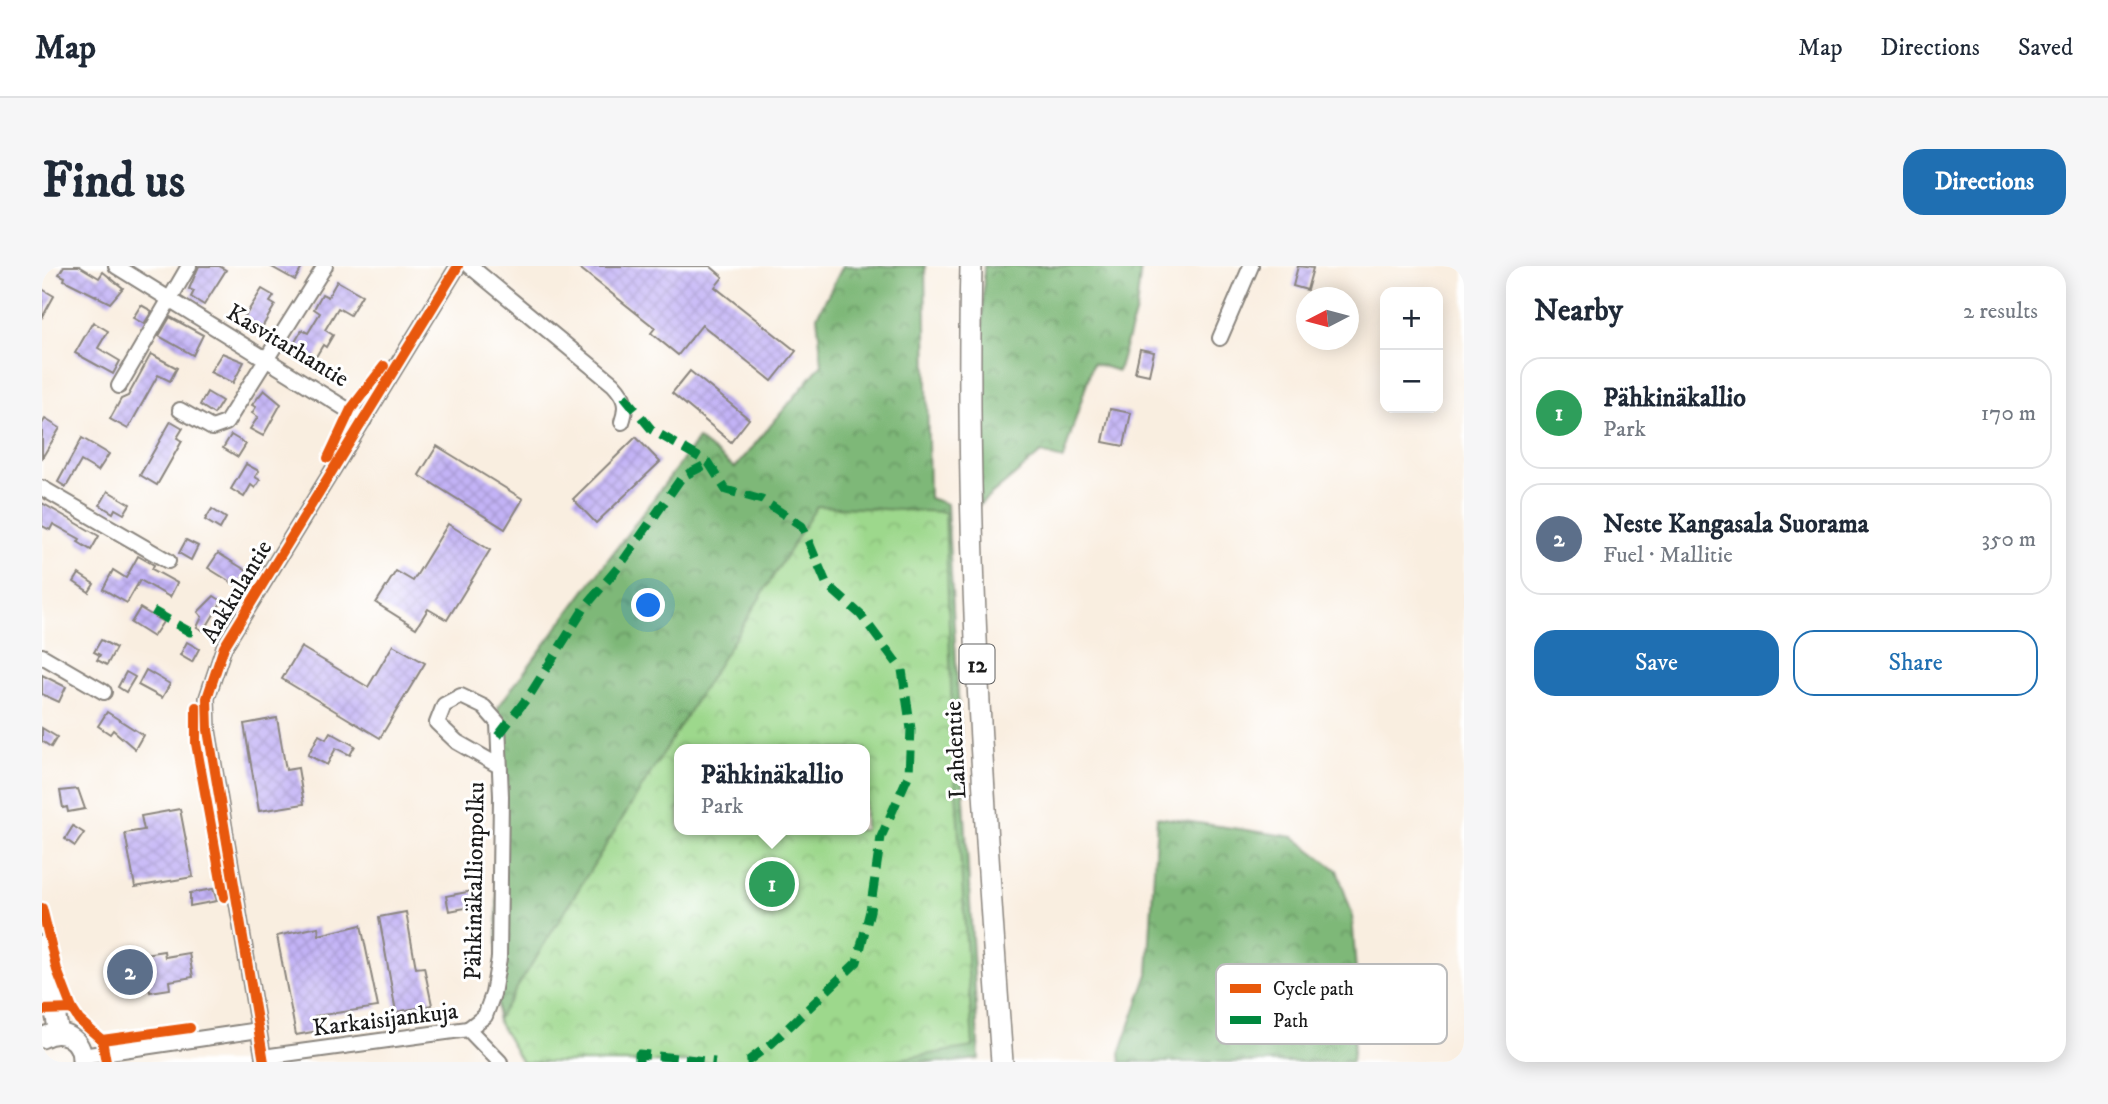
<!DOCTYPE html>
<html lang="en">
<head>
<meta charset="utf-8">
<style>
	:root { --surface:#fff; --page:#f6f6f7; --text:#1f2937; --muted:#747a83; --line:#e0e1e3; --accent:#1f6fb2 }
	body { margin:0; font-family:"IM FELL DW Pica",serif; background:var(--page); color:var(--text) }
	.controls { position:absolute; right:21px; top:21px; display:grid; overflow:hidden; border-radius:14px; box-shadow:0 4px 18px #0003 }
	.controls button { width:63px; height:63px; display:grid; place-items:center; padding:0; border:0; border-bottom:2px solid var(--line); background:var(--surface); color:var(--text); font:35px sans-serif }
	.compass { position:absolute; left:1254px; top:21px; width:63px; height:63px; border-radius:50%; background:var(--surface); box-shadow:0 4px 18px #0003; rotate:264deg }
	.you { position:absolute; left:607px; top:340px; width:24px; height:24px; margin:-18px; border:5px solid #fff; border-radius:50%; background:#1a73e8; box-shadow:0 0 0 10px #1a73e833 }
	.badge { display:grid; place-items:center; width:46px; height:46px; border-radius:50%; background:var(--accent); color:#fff; font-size:23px; font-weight:700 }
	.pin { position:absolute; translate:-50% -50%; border:4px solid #fff; box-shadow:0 2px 7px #0006 }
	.popup { position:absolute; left:632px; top:478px; width:196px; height:91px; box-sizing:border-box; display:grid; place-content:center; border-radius:14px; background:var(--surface); filter:drop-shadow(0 2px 5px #0005); font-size:23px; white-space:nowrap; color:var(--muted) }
	.popup b { font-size:26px; color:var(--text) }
	.popup::after { content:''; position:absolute; left:50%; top:100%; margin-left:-14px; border:14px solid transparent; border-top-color:var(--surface) }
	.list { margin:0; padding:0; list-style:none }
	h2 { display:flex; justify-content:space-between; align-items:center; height:91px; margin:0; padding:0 28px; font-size:30px }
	h2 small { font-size:23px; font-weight:400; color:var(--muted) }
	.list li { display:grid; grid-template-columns:46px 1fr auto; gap:21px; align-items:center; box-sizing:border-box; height:112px; margin:0 14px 14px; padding:0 14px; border:2px solid var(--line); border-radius:21px }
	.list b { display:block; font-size:26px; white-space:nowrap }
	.list p { margin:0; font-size:23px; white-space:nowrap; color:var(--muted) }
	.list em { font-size:23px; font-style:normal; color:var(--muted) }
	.actions { display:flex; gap:14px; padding:21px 28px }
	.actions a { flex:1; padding:16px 0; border:2px solid var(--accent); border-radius:21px; text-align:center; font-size:24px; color:var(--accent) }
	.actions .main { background:var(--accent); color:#fff }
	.map { position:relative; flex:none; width:1422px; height:796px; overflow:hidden; border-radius:21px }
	header { display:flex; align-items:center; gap:42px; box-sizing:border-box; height:98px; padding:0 35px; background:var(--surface); border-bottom:2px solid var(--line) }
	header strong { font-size:33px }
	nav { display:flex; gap:38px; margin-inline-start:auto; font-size:24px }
	.intro { display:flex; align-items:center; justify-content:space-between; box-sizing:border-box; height:168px; padding:0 42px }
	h1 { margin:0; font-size:49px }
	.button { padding:18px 32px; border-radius:21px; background:var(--accent); color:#fff; font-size:24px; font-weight:700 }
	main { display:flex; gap:42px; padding:0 42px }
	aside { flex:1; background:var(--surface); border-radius:21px; box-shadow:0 4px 18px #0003 }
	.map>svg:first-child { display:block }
	.forest { fill:url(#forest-crowns); stroke:#4d6a4a; stroke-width:2; fill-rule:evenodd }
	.park { fill:url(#park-crowns); stroke:#5c7a54; stroke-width:2; fill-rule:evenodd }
	.building { fill:url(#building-cross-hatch) }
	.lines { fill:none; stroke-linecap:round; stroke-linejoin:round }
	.minor-casing { stroke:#8a857e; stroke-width:18 }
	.major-casing { stroke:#8a857e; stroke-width:23 }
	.highway-casing { stroke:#8a857e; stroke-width:24 }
	.minor { stroke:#fff; stroke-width:14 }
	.major { stroke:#fff; stroke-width:19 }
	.highway { stroke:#fff; stroke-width:21 }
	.quiet { stroke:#00873e; stroke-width:9; stroke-dasharray:18 9; stroke-linecap:butt }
	.cycleway-casing { stroke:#fff; stroke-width:15 }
	.cycleway { stroke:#e8590c; stroke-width:10 }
	.labels { text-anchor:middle; stroke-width:6; stroke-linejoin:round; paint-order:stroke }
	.shield { fill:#fff; stroke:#606060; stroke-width:2 }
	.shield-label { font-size:23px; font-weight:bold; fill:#1c1c1c }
	.street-label { font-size:24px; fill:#1c1c1c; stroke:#fff }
	.key { fill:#fff; stroke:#bbb; stroke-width:2 }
	.key-label { font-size:19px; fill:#1c1c1c }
</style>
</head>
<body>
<header>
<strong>Map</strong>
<nav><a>Map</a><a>Directions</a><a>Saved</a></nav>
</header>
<div class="intro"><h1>Find us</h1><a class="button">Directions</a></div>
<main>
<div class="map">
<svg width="1422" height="796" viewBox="0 0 1422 796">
	<defs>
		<pattern id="forest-crowns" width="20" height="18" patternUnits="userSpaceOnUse" patternTransform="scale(1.75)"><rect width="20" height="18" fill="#7eb878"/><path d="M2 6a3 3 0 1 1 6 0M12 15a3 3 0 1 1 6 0" fill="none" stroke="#669562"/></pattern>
		<pattern id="park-crowns" width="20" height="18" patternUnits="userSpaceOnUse" patternTransform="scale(1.75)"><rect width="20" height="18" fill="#9dd88c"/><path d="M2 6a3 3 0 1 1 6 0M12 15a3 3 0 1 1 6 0" fill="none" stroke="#87b978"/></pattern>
		<pattern id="building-cross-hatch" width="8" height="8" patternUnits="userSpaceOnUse" patternTransform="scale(1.75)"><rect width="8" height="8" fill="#c3b3f6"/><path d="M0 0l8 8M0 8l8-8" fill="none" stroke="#a799d2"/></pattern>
	</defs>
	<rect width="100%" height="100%" fill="#fff"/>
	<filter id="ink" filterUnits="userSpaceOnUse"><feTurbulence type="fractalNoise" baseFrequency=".0143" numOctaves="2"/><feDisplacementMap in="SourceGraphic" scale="14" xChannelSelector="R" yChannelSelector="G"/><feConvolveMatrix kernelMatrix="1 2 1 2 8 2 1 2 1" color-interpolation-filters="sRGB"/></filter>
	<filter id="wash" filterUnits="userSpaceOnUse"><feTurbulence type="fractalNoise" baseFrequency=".00686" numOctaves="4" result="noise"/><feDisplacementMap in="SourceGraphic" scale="28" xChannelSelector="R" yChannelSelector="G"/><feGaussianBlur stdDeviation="1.57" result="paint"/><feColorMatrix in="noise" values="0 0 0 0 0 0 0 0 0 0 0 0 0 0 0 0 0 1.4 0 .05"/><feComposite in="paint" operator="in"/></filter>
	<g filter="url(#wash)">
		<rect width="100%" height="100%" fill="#f9eee0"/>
		<g class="forest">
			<path d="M801,0H883L887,232L905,238L937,793L910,796H480L455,754L456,441L656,173L693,202L780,98L775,50ZM637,483H823V564H637Z"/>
			<path d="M942,0H1099L1094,45L1076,105L1051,97L1021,193L999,187L937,239Z"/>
			<path d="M1115,551L1252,571L1295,604L1310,648L1316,736L1310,796H1079L1078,787L1106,708Z"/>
		</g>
		<path class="park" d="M775,240L903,246L911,481L931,781L838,796H480L455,754ZM637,483H823V564H637Z"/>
		<g id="blocks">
			<g class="building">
				<path d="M22,0H37L57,12L61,6L81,22L68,37L22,14L23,11L17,8Z"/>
				<path d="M157,0H177L184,4L162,39L149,31L152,25L147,23Z"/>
				<path d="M228,0H261L253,14Z"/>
				<path d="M535,0H668L681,11L673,21L754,85L730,115L660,59L636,89L609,67L613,62Z"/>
				<path d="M1256,0L1271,2L1265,24L1251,20Z"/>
				<path d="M295,15L320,29L308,49L296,42L283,64L291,69L284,81L281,79L269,99L247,86L260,64L266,67L278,47L272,43L280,28L286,31Z"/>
				<path d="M0,23L12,30L0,52Z"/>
				<path d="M220,23L232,30L228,36L233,39L219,63L213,59L209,65L198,58Z"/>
				<path d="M99,39L110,45L102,58L91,52Z"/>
				<path d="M128,51L161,69L151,89L117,70Z"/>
				<path d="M51,56L66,65L56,82L78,95L71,108L33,87Z"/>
				<path d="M1098,83L1112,86L1107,109L1093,106Z"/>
				<path d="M180,87L202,96L191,117L168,106Z"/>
				<path d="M109,88L135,102L128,115L116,109L86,163L68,153L79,133L86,130Z"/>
				<path d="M648,105L707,153L689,176L630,127Z"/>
				<path d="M222,124L239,138L221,170L208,163L216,151L210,147L214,141L210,139Z"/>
				<path d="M165,126L180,135L172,148L158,139Z"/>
				<path d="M1068,143L1089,147L1082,180L1061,176Z"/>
				<path d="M3,153L18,162L0,192V158Z"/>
				<path d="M129,155L141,162L135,172L140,175L115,219L98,209Z"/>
				<path d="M189,169L204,178L196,191L181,182Z"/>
				<path d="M594,171L618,196L554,257L531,233Z"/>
				<path d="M40,172L67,188L56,205L39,195L24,221L16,216Z"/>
				<path d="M395,180L481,233L463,263L377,209Z"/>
				<path d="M204,198L217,205L213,211L218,214L213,222L209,219L202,231L189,223Z"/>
				<path d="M66,225L88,238L82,248L73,243L71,247L58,239Z"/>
				<path d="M0,237L57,270L49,284L36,276L38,273L11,258L8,264L0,260Z"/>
				<path d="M170,243L184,252L178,263L163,254Z"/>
				<path d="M406,258L448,284L405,354L386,343L374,362L334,337L354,305L371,315Z"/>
				<path d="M144,274L156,280L149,294L137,287Z"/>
				<path d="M176,287L205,305L195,320L166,302Z"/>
				<path d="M96,290L112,299L110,303L135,317L128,331L98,314L85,337L61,323L71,304L84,312Z"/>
				<path d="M37,308L52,318L47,326L32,316Z"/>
				<path d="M172,330L180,335L162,365L155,361L160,351L156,346Z"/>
				<path d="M98,342L121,356L111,371L89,357Z"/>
				<path d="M59,374L74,382L65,399L55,394L58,389L52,386Z"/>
				<path d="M145,376L157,383L150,396L138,389Z"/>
				<path d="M351,379L383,397L338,472L240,413L259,381L326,421Z"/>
				<path d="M104,404L128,418L120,432L96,419Z"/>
				<path d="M84,406L93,411L84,426L76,421Z"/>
				<path d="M0,409L24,421L17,436L0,428Z"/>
				<path d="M65,446L101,469L93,483L71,464L68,468L56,460Z"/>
				<path d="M235,452L244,504L256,502L262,538L217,545L202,458Z"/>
				<path d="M0,462L15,471L9,481L0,475Z"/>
				<path d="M288,466L313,480L308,489L294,482L285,499L266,489L277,469L284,473Z"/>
				<path d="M36,523L43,543L26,546L25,541L21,542L18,525Z"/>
				<path d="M138,543L151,611L93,621L83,567L102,564L99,550Z"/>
				<path d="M31,560L42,567L33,580L23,573Z"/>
				<path d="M171,623L175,635L148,640V627Z"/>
				<path d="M431,625L434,640L407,645L404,630Z"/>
				<path d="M364,646L374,702L382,701L390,739L354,746L337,651Z"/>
				<path d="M319,659L336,741L273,750L276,765L254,769L235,670L276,661L277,669Z"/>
				<path d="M122,685L123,691L147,687L151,711L127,715L128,723L108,726L106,715L73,722L68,701L103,693L102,688Z"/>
			</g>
		</g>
	</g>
	<g filter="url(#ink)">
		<use href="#blocks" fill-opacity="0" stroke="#8a857e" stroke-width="2"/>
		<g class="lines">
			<g class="minor-casing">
				<g id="minor">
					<path d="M74,0L322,154"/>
					<path d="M428,0L571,118C583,131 586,139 580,156"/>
					<path d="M1178,72L1209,0"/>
					<path d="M77,120L147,0"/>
					<path d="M138,144L170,162L184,157L283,0"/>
					<path d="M0,222L126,295"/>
					<path d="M0,390L62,426"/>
					<path d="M426,763L443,750L451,728L457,692L459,530L456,457L442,441L419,430L402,439L395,457L415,476L457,500"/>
					<path d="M40,790L217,764"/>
					<path d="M221,791L426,763L458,796"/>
					<path d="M222,796L166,464L165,432L182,381L416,0"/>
				</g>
			</g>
			<g class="major-casing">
				<g id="major">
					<path d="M0,679L17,767"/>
					<path d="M0,772C20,761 41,772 40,796"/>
				</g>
			</g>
			<g class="highway-casing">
				<path id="highway" d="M929,0C923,266 941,531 960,796"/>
			</g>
			<use href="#minor" class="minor"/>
			<use href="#major" class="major"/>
			<use href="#highway" class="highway"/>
			<g class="quiet">
				<path d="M582,130L610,164L667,197L684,224L720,234L760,260L785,319L819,349L860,404L869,463L867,508L839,571L828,645L815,696L729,778L706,795L696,796"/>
				<path d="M111,345L148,366L154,365"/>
				<path d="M456,470L489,427L543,341L579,298L640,211L667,197"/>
				<path d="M597,796V788L673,796"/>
			</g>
			<g class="cycleway-casing">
				<g id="cycleway">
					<path d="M286,192L309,143L342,100"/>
					<path d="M154,441V477L182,631"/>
					<path d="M0,642L15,704L30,743"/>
					<path d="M0,744L30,743L37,754L60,774L64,796"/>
					<path d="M60,774L148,762"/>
					<path d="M222,796L166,464L165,432L182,381L416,0"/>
				</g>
			</g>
			<use href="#cycleway" class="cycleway"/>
		</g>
	</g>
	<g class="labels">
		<rect class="shield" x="917.5" y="378.5" width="35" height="39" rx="5"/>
		<g class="shield-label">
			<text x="935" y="406">12</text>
		</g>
		<g class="street-label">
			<text transform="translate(246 79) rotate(31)" y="8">Kasvitarhantie</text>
			<text transform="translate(194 325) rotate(-59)" y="8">Aakkulantie</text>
			<text transform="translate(913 484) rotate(-93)" y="8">Lahdentie</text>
			<text transform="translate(432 615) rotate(-89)" y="8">Pähkinäkallionpolku</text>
			<text transform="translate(343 753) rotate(-7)" y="8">Karkaisijankuja</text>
		</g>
	</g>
	<rect x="1174" y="698" width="231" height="80" rx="10" class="key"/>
	<rect x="1188" y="718" width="31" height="9" fill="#e8590c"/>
	<rect x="1188" y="750" width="31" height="8" fill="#00873e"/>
	<g class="key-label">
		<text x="1231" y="729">Cycle path</text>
		<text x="1231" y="761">Path</text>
	</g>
</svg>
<div class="controls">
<button>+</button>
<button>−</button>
</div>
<svg class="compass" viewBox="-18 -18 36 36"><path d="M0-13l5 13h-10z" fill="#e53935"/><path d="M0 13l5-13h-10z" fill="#747a83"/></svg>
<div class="you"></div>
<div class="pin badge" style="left:730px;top:618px;background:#2e9e5b">1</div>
<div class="popup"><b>Pähkinäkallio</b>Park</div>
<div class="pin badge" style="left:88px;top:706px;background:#5c6f8a">2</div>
</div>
<aside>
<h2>Nearby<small>2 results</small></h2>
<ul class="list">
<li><span class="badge" style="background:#2e9e5b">1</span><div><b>Pähkinäkallio</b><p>Park</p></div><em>170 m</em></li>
<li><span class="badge" style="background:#5c6f8a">2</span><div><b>Neste Kangasala Suorama</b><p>Fuel · Mallitie</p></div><em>350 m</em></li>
</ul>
<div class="actions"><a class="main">Save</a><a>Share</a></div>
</aside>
</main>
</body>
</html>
